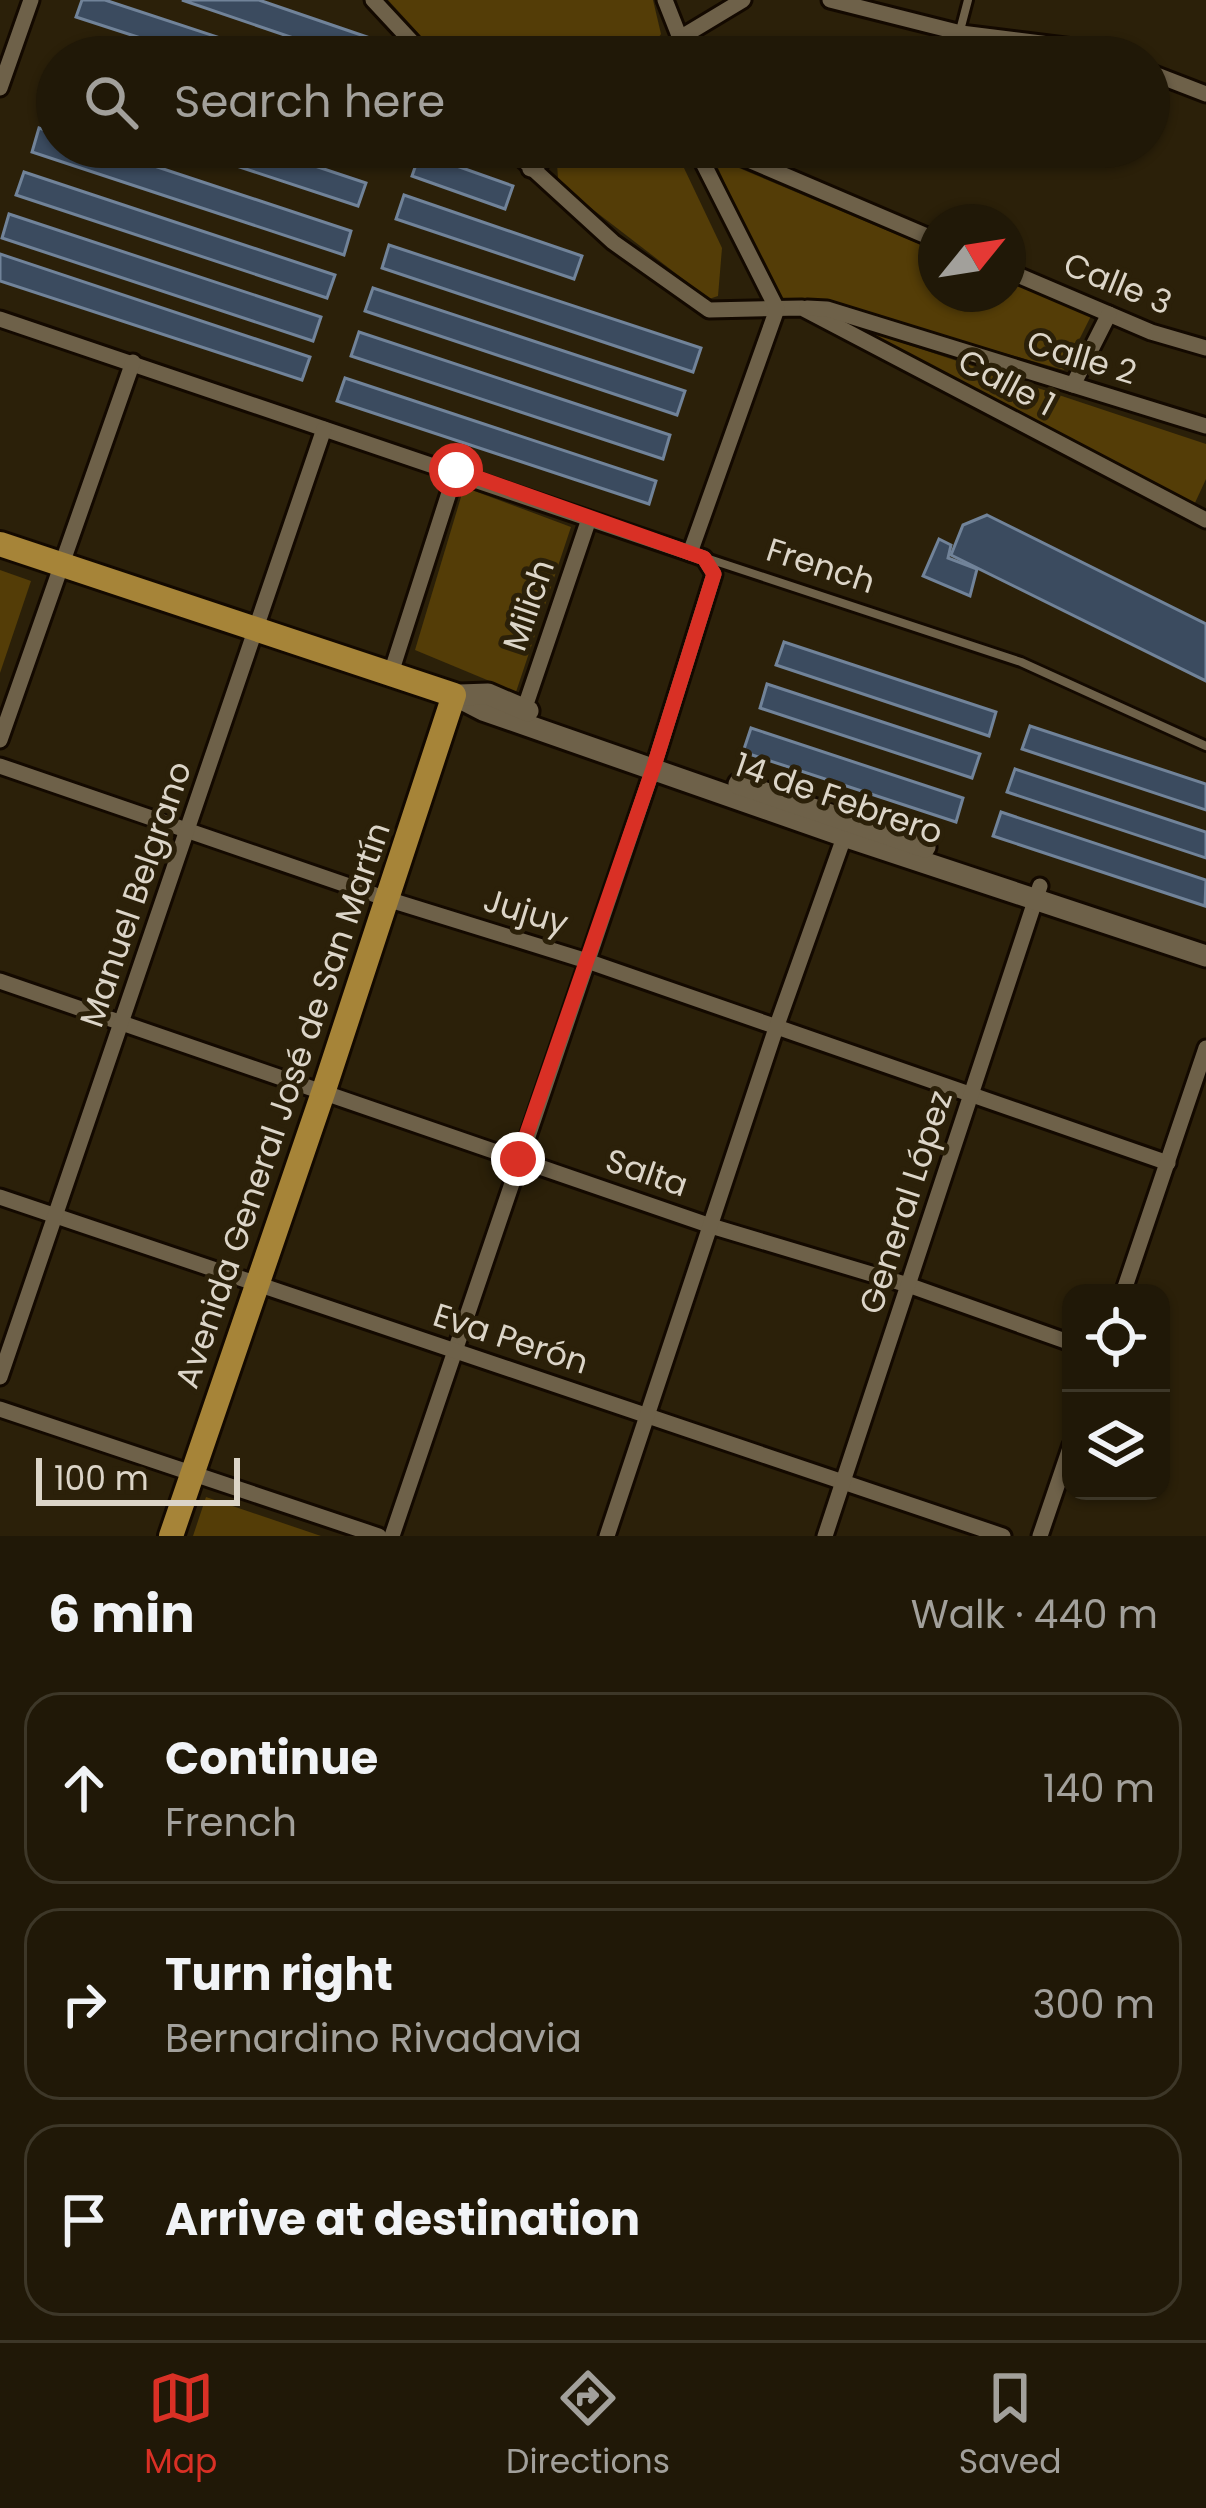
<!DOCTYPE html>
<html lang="en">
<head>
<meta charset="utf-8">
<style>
	:root { --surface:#201807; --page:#2d2515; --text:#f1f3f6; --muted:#a2a09b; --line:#3d3728; --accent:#d93025 }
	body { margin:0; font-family:Poppins,sans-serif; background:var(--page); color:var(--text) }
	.controls { position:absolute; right:36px; bottom:36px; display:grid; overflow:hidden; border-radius:24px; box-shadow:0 3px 9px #0004 }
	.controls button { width:108px; height:108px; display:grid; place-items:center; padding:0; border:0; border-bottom:3px solid var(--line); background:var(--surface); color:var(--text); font:60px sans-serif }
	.compass { position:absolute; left:918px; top:204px; width:108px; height:108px; border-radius:50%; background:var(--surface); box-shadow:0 3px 9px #0004; rotate:60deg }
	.scale { position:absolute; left:36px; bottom:30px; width:204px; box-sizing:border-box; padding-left:12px; border:6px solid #dcd5c8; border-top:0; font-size:33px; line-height:42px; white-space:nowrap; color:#dcd5c8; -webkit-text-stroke:9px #2b2009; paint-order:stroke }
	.stop { position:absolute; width:36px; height:36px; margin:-27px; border:9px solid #d93025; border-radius:50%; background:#fff }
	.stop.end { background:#d93025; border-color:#fff; box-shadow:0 3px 12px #0008 }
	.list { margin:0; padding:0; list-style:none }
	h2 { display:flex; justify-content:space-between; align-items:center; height:156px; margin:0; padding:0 48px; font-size:51px }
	h2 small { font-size:39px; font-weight:400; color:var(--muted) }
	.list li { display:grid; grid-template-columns:78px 1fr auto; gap:36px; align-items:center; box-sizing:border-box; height:192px; margin:0 24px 24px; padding:0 24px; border:3px solid var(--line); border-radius:36px }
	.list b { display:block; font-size:45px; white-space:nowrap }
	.list p { margin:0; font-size:39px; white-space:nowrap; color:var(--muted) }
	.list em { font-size:39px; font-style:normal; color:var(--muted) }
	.icon { flex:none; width:66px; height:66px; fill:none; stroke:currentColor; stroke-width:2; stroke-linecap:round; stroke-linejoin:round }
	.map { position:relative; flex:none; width:1206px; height:1536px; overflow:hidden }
	.search { position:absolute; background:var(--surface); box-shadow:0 3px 9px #0004; left:36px; right:36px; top:36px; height:132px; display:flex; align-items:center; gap:30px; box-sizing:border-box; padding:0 42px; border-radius:66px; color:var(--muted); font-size:45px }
	.sheet { height:804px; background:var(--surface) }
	nav { display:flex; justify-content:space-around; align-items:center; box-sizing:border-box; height:168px; border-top:3px solid var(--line); background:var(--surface); font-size:33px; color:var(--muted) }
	nav a { display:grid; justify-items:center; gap:6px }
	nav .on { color:var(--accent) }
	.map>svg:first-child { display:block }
	.green { fill:#543d07 }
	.building { fill:#3b4b5f; stroke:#718399; stroke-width:3 }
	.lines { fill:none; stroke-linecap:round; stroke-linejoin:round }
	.lane-casing { stroke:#130900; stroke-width:14 }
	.street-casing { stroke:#130900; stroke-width:21 }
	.secondary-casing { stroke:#130900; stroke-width:27 }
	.primary-casing { stroke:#130900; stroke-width:30 }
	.lane { stroke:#6e6149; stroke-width:8 }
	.street { stroke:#6e6149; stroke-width:15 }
	.secondary { stroke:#6e6149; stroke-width:21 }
	.primary { stroke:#a68438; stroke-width:24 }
	.route { stroke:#d93025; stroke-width:15 }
	.labels { text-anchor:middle; stroke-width:10; stroke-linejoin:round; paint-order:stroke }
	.street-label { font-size:33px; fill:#dcd5c8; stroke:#2b2009 }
</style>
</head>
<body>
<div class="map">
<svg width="1206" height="1536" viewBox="0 0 1206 1536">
	<rect width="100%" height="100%" fill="#2b2009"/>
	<g class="green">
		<path d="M388,0H653L661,34L646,57H440Z"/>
		<path d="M577,147H674L722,248L718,296L709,299L574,195L558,178L557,164Z"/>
		<path d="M713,157L936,251V294H1008V281L1091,316L1064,370L827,303L778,300Z"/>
		<path d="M849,325L1206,444V479L1194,505Z"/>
		<path d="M464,487L571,527L516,692L415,650Z"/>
		<path d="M0,570L31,581L0,673Z"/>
		<path d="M206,1497L321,1536H193Z"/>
	</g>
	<g class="building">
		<path d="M82,0H105L278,57H199L76,17Z"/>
		<path d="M182,0H259L370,38L363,57H349Z"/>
		<path d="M54,80L57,81V107L47,103Z"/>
		<path d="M39,128L57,134V147H97L351,231L344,255L32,152Z"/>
		<path d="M179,147H258L366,183L358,206Z"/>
		<path d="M420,153L513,186L505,209L412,176Z"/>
		<path d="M24,172L335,275L327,298L16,195Z"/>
		<path d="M404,195L582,256L574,279L396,219Z"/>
		<path d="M9,214L321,317L313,341L2,238Z"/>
		<path d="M389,245L701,348L693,372L382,268Z"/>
		<path d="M0,254L310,357L302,380L0,281Z"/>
		<path d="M373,288L685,391L677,415L365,311Z"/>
		<path d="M359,332L670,435L663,459L351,356Z"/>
		<path d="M345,378L656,481L649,504L337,401Z"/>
		<path d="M987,515L1206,624V681L951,555L963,525Z"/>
		<path d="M939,539L951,545L948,558L977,569L970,596L923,576Z"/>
		<path d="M784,642L996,712L989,736L776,665Z"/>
		<path d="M767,684L980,754L972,778L760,708Z"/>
		<path d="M1030,726L1206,784V810L1022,749Z"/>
		<path d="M751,728L963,798L956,822L743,752Z"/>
		<path d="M1015,769L1206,832V858L1007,792Z"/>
		<path d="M1001,812L1206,880L1205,906L993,836Z"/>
	</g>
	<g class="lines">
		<g class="lane-casing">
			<g id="lane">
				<path d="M953,57L968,0"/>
				<path d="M974,147L995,152"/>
				<path d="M706,558L1021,662L1206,746"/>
			</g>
		</g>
		<g class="street-casing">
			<g id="street">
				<path d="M373,0L426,57"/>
				<path d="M665,0L680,38L672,57"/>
				<path d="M830,0L961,33L1073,47L1103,57"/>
				<path d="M680,38L743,0"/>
				<path d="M1149,72L1206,94"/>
				<path d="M0,88L31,0"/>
				<path d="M509,147L613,242L709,310L802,308L1206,520"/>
				<path d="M718,147L936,240"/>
				<path d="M530,169L562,147"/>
				<path d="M1008,271L1151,332L1206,348"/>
				<path d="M807,308L827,309L1206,426"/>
				<path d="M0,319L690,553L704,558L714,574L653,769L392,1536"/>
				<path d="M1073,385L1109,314"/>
				<path d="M690,553L777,309L695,147"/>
				<path d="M391,673L456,471"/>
				<path d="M524,710L589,519"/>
				<path d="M0,740L133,362"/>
				<path d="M0,766L387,899L587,961L1168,1163"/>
				<path d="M0,981L711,1226L908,1285L1071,1343"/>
				<path d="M0,1197L1003,1536"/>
				<path d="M1123,1293L1206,1048"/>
				<path d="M0,1377L324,429"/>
				<path d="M0,1409L379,1536"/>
				<path d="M607,1536L776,1028L847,829"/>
				<path d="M825,1536L1040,886"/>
				<path d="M1040,1536L1071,1445"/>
			</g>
		</g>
		<g class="secondary-casing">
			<g id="secondary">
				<path d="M454,695L483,710L844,836L1206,956"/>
				<path d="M460,695L488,694L528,711"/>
				<path d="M739,784L925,847"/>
			</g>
		</g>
		<g class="primary-casing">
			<path id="primary" d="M0,544L454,695L324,1090L171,1536"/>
		</g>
		<use href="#lane" class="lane"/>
		<use href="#street" class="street"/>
		<use href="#secondary" class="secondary"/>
		<use href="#primary" class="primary"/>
	</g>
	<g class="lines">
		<path class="route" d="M456,470L704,558L714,574L653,769L518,1159"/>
	</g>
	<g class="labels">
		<g class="street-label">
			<text transform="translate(1118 283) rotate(22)" y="12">Calle 3</text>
			<text transform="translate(1082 357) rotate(17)" y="12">Calle 2</text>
			<text transform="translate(1007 382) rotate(28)" y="12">Calle 1</text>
			<text transform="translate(821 565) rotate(18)" y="12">French</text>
			<text transform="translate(528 605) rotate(-71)" y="12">Milich</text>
			<text transform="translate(839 798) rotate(19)" y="12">14 de Febrero</text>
			<text transform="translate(135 894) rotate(-71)" y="12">Manuel Belgrano</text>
			<text transform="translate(526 911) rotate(17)" y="12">Jujuy</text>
			<text transform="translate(282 1105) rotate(-71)" y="12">Avenida General José de San Martín</text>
			<text transform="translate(647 1172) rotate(19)" y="12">Salta</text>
			<text transform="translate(905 1202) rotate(-72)" y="12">General López</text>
			<text transform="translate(511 1338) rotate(18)" y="12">Eva Perón</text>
		</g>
	</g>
</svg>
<div class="controls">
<button><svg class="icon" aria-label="locate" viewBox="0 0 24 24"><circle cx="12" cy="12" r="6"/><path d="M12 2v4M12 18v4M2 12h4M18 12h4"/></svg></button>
<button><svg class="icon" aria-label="layers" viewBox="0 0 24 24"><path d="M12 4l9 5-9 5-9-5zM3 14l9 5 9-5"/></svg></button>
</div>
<svg class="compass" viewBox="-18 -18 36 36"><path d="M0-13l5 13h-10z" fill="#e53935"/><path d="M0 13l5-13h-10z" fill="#a2a09b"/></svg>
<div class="scale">100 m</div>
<div class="stop" style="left:456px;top:470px"></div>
<div class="stop end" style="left:518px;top:1159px"></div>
<div class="search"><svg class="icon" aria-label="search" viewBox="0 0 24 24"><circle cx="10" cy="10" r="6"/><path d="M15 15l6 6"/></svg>Search here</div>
</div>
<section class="sheet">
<h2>6 min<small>Walk · 440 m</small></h2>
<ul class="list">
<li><svg class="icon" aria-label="ahead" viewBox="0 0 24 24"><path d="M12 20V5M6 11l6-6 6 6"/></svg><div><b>Continue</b><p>French</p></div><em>140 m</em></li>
<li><svg class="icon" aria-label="right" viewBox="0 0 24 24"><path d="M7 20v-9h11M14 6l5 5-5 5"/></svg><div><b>Turn right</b><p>Bernardino Rivadavia</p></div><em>300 m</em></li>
<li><svg class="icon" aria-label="arrive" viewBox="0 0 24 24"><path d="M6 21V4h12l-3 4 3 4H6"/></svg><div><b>Arrive at destination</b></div></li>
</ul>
</section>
<nav>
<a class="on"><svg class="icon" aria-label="map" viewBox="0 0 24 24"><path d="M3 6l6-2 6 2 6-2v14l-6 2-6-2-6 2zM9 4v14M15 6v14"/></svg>Map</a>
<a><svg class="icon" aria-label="directions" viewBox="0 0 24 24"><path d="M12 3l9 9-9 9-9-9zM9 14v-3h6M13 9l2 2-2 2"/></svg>Directions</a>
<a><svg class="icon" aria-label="saved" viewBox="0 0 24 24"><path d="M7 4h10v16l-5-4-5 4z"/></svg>Saved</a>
</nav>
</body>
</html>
